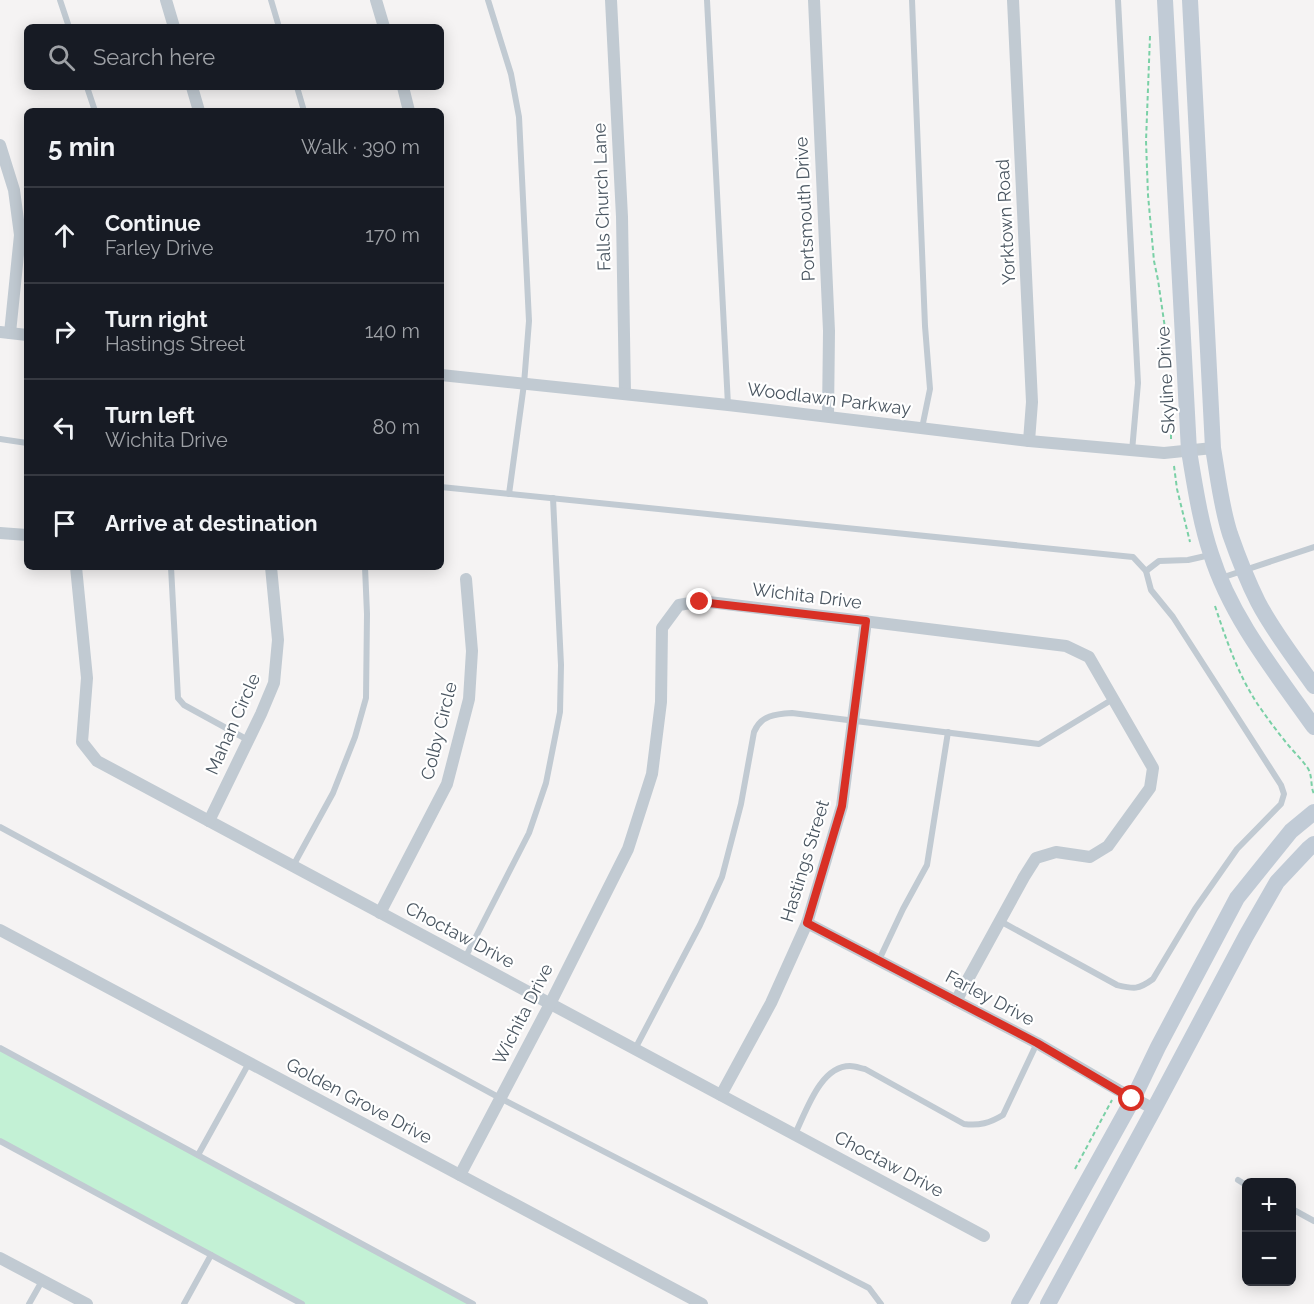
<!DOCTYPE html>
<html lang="en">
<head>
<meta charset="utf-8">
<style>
	:root { --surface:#171b24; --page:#20242c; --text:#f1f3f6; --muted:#9ea1a6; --line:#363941 }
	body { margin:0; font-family:Raleway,sans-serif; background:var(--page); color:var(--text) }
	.controls { position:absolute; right:18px; bottom:18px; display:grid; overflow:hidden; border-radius:9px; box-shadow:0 3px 15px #0003 }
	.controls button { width:54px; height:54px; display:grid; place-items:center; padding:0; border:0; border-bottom:2px solid var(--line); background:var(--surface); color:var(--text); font:30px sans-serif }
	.stop { position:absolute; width:18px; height:18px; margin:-14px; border:4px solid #d93025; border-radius:50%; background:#fff }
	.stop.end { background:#d93025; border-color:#fff; box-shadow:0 2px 6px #0008 }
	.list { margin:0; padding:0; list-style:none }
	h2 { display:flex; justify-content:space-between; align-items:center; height:78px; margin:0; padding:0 24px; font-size:26px }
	h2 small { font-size:20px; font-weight:400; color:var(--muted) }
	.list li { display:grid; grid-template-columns:39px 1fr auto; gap:18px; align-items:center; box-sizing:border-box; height:96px; padding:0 24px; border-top:2px solid var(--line) }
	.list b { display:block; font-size:22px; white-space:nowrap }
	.list p { margin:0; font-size:20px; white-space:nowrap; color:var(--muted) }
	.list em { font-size:20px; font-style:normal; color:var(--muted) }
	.icon { flex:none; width:33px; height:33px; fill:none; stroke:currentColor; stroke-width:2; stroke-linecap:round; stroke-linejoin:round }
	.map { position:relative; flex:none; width:1314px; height:1304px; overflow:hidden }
	.search { position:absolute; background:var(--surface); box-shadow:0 3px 15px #0003; left:24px; top:24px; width:420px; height:66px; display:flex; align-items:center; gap:15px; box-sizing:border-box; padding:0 21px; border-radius:9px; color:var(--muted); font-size:22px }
	.panel { position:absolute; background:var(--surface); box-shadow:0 3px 15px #0003; left:24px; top:108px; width:420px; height:462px; border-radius:9px }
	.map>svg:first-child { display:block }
	.green { fill:#c3f1d5 }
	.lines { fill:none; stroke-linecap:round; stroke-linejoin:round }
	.path { stroke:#7ad0a6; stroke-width:2; stroke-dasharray:4.5 3; stroke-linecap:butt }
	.lane { stroke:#c1cad2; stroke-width:6 }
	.street { stroke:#c1cad2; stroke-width:12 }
	.secondary { stroke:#c1cbd6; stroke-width:16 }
	.route { stroke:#d93025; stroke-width:8 }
	.labels { text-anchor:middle; stroke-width:4.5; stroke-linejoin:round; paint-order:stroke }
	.street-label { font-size:18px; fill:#4a5661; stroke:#fff }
</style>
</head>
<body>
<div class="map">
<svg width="1314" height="1304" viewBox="0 0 1314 1304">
	<rect width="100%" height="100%" fill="#f5f3f3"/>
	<path class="green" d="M0,1048L473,1304H302L0,1141Z"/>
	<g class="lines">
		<g class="path">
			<path d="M1150,36L1146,141L1148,195L1154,261L1158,280L1166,335"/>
			<path d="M1171,427V439"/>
			<path d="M1174,466L1177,489L1190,542"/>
			<path d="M1215,606C1227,642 1239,678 1261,709C1270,722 1279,734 1289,746C1295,753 1302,760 1307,767C1313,775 1310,786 1314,794"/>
			<path d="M1075,1169L1112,1100"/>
		</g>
		<g class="lane">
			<path d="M60,0L69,27"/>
			<path d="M271,0L279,27"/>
			<path d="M488,0L511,74L519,117L529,321L524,384L509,494"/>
			<path d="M707,0L728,405"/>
			<path d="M912,0L925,326L930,389L922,428"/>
			<path d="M1118,0L1138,383L1132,451"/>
			<path d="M87,87L95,111"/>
			<path d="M297,87L304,111"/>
			<path d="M0,439L27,443"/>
			<path d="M441,487L1133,557L1146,571L1151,590L1173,617L1281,785L1284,794L1281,804L1237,849L1195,909L1153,979C1138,990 1134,989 1117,985L1000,921"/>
			<path d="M171,567L178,698L184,705L248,740"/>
			<path d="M1146,571L1159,561L1188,560L1210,555"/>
			<path d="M1221,578L1314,547"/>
			<path d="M0,827L500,1098L869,1288L881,1304"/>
			<path d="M293,866L333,793L355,737L366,698L367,614L365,567"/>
			<path d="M465,958L529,833L546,783L560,712L561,665L553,498"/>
			<path d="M879,960L903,909L927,865L948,732"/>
			<path d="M0,1048L473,1304"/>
			<path d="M635,1049L700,925L722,877L741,804L754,732C761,715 776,714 792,713L1039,744L1113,699"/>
			<path d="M795,1134C806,1112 820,1066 850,1066C855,1066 860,1068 865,1069L964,1124C979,1126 990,1123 1003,1115L1037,1043"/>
			<path d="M0,1141L302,1304"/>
			<path d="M198,1155L249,1063"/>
			<path d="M1238,1180L1246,1185"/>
			<path d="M1292,1209L1314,1221"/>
			<path d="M29,1304L42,1281"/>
			<path d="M184,1304L211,1255"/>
		</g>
		<g class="street">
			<path d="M166,0L174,27"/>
			<path d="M376,0L384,27"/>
			<path d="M611,0L622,217L625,393"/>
			<path d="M814,0L829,331L828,416"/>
			<path d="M1013,0L1032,402L1029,441"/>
			<path d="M192,87L199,111"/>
			<path d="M403,87L409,111"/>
			<path d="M0,145L14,190L20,235L10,333"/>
			<path d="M0,332L27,335"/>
			<path d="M441,375L728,405L1029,441L1164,453L1213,448"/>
			<path d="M0,533L27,535"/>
			<path d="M76,567L87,678L82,742L97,761L984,1236"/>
			<path d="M209,821L261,714L274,683L278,640L271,567"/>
			<path d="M380,913L447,784L469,699L472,651L466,579"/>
			<path d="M807,923L1037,1043L1118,1090L1154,1109"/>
			<path d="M0,930L702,1304"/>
			<path d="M721,1095L771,1003L807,923L842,806L866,621"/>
			<path d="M460,1175L550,1004L628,849L652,774L661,702L662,628L679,605L701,601L1066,646L1089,657L1153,768L1150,788L1108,846L1090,857L1056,852L1036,858L1024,877L956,1001"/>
			<path d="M0,1258L87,1304"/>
		</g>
		<g class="secondary">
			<path d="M1165,0L1189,451C1195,486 1200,521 1211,554C1231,618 1276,673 1314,727"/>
			<path d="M1190,0L1213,448C1218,477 1221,506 1230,534C1238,557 1247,580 1258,602C1273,631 1295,659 1314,686"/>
			<path d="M1019,1304L1133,1099L1158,1047L1237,898L1291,831L1314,812"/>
			<path d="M1048,1304L1154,1109L1246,936L1277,882L1308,849L1314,844"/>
		</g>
	</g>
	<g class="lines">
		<path class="route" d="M700,602L866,621L842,806L807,923L1037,1043L1132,1099"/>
	</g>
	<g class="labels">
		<g class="street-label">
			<text transform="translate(602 197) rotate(-92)" y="6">Falls Church Lane</text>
			<text transform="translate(805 209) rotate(-93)" y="6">Portsmouth Drive</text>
			<text transform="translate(1006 222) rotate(-93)" y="6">Yorktown Road</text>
			<text transform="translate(1166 380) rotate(-93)" y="6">Skyline Drive</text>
			<text transform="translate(829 399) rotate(7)" y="6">Woodlawn Parkway</text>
			<text transform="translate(807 596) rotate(7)" y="6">Wichita Drive</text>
			<text transform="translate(233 724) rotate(-66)" y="6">Mahan Circle</text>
			<text transform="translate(439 731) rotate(-76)" y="6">Colby Circle</text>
			<text transform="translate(805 861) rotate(-73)" y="6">Hastings Street</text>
			<text transform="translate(460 935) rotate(28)" y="6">Choctaw Drive</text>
			<text transform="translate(990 998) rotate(28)" y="6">Farley Drive</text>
			<text transform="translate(523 1014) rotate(-63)" y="6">Wichita Drive</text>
			<text transform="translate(359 1101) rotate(28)" y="6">Golden Grove Drive</text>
			<text transform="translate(889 1164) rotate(28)" y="6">Choctaw Drive</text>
		</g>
	</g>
</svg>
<div class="controls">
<button>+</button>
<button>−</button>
</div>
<div class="stop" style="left:1132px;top:1099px"></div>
<div class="stop end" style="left:700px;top:602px"></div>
<div class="search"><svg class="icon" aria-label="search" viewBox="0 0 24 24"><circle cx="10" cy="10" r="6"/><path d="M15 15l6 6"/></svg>Search here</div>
<section class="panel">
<h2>5 min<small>Walk · 390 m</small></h2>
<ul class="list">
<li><svg class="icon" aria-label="ahead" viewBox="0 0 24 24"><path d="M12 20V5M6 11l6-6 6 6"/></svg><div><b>Continue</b><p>Farley Drive</p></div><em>170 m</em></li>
<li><svg class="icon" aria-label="right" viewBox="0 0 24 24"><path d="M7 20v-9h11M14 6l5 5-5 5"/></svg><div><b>Turn right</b><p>Hastings Street</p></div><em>140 m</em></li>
<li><svg class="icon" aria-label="left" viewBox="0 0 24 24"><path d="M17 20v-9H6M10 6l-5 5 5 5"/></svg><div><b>Turn left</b><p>Wichita Drive</p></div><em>80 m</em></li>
<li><svg class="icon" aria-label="arrive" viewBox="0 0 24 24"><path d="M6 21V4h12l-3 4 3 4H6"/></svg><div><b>Arrive at destination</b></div></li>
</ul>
</section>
</div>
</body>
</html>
